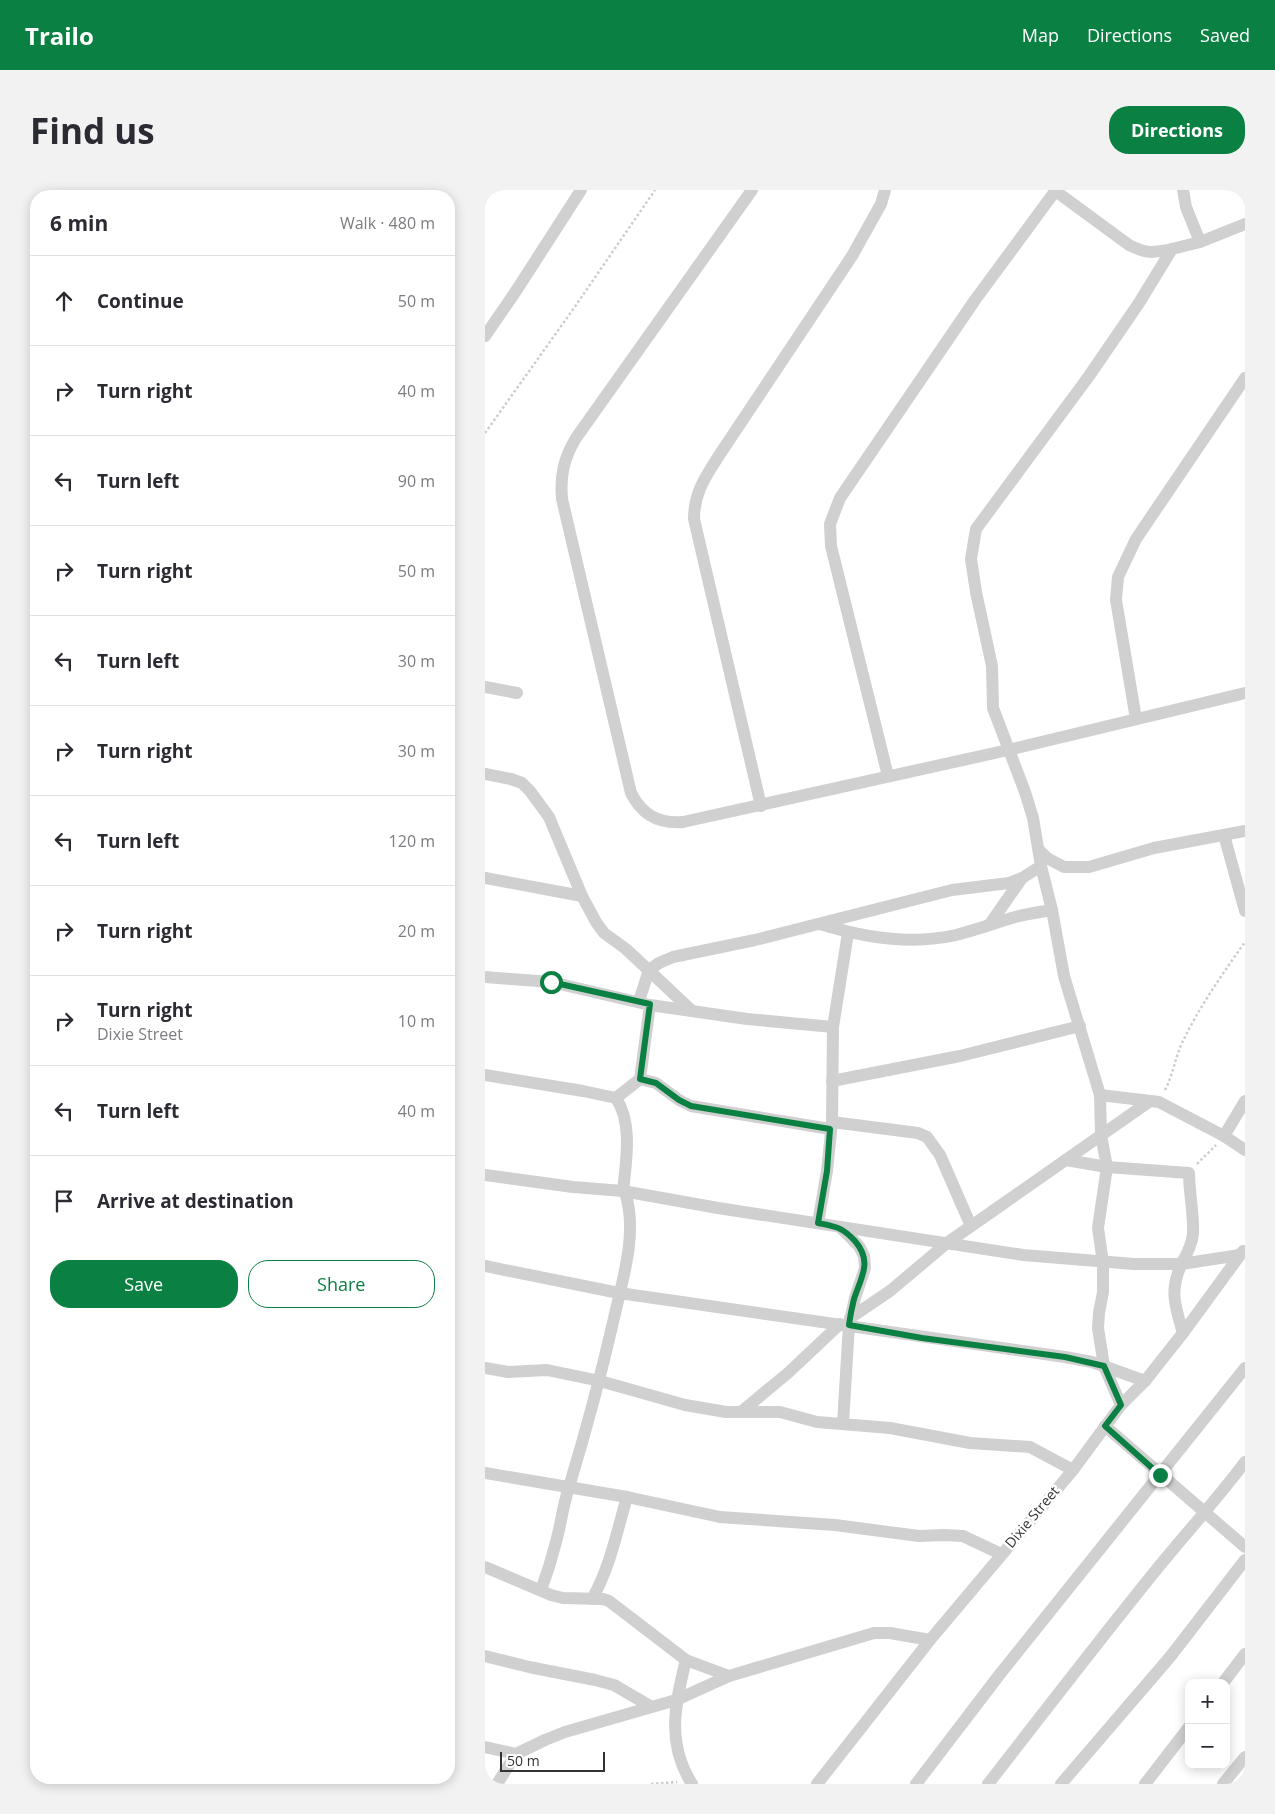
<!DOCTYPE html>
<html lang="en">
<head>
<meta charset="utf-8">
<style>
	:root { --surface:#fff; --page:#f2f2f3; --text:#2b2b33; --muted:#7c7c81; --line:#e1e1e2; --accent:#0b8043 }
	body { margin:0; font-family:"Open Sans",sans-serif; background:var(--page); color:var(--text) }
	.controls { position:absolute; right:15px; bottom:15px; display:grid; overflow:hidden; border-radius:10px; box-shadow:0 2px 12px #0003 }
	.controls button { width:45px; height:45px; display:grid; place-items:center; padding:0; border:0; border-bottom:1px solid var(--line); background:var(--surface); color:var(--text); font:25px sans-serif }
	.scale { position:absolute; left:15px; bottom:12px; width:105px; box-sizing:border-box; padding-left:5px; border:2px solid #333; border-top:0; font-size:14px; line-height:18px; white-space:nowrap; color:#333; -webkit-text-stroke:4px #fff; paint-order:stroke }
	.stop { position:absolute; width:15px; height:15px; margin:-11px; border:4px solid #0b8043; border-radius:50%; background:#fff }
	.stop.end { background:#0b8043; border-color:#fff; box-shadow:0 1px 5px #0008 }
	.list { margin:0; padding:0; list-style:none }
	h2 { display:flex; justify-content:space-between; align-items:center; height:65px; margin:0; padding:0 20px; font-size:21px }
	h2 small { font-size:16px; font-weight:400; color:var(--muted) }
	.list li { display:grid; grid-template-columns:32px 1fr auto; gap:15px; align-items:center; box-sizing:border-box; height:90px; padding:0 20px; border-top:1px solid var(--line) }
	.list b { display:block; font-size:19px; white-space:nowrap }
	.list p { margin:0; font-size:16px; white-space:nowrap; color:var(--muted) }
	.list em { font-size:16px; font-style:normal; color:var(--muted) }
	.actions { display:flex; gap:10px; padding:15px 20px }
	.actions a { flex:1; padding:11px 0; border:1px solid var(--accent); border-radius:20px; text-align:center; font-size:18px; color:var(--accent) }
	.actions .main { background:var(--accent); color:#fff }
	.icon { flex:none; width:28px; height:28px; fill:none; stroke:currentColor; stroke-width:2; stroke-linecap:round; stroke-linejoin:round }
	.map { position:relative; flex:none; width:760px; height:1594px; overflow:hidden; border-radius:20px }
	header { display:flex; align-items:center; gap:30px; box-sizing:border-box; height:70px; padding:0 25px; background:var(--accent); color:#fff }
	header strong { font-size:24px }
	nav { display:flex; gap:28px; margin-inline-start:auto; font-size:18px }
	.intro { display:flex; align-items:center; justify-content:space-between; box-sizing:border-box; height:120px; padding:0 30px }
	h1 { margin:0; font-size:35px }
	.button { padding:12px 22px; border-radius:20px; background:var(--accent); color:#fff; font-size:18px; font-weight:700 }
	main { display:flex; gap:30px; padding:0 30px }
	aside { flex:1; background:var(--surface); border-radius:20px; box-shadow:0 2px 12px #0003 }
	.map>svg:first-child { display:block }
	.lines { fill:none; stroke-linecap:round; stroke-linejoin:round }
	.path { stroke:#cdcdcd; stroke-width:2.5; stroke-dasharray:2.5 2.5; stroke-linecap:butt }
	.minor { stroke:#d0d0d0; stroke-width:12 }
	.route { stroke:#0b8043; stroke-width:6 }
	.labels { text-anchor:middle; stroke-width:5; stroke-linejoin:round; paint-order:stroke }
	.street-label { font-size:14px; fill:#333; stroke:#fff }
</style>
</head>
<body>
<header>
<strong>Trailo</strong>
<nav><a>Map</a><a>Directions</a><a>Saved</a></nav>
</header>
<div class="intro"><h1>Find us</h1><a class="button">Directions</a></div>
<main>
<aside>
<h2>6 min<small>Walk · 480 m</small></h2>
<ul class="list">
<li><svg class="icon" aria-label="ahead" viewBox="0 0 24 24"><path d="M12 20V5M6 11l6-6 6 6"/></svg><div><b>Continue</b></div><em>50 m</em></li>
<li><svg class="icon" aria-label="right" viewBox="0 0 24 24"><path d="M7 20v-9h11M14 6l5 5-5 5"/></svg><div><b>Turn right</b></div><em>40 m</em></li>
<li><svg class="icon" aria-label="left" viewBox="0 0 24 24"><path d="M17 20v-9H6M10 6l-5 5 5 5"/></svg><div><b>Turn left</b></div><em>90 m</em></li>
<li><svg class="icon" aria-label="right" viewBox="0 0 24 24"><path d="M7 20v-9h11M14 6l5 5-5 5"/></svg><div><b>Turn right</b></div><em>50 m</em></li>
<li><svg class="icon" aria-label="left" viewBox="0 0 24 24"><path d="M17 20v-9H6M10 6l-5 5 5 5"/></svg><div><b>Turn left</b></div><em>30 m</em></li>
<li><svg class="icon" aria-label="right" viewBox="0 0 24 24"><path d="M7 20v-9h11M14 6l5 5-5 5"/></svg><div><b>Turn right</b></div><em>30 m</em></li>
<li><svg class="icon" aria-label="left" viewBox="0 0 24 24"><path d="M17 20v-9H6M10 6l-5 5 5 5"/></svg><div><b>Turn left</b></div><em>120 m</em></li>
<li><svg class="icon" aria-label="right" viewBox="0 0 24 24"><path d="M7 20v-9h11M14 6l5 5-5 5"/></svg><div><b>Turn right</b></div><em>20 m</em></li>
<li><svg class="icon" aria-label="right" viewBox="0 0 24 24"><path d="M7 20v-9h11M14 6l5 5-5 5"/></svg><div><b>Turn right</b><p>Dixie Street</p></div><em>10 m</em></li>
<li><svg class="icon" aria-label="left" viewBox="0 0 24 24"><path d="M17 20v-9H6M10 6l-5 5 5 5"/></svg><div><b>Turn left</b></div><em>40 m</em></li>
<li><svg class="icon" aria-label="arrive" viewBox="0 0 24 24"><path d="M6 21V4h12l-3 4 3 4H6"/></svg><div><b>Arrive at destination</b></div></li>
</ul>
<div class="actions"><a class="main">Save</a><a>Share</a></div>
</aside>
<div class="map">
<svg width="760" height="1594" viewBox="0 0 760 1594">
	<rect width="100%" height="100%" fill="#fff"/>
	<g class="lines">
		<g class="path">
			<path d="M0,243L89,118L170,0"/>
			<path d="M680,900C688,885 690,868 697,853C713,819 738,783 760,752"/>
			<path d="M712,974L731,955"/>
			<path d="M166,1594L192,1592"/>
		</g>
		<g class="minor">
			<path d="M267,0L91,248C79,268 75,285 77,309L146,603C157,625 174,634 198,632L523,560L760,503"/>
			<path d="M569,0L644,55C662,64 668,63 687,59"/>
			<path d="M698,0L701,17L715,52"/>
			<path d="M0,146L31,101L96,0"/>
			<path d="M0,497L32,503"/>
			<path d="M651,529L631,410L633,387L651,349L760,188"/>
			<path d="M0,584L26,589L37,593L45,601L64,627L97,706L111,732L119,743L141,759L206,820"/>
			<path d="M403,586L346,356L345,334L355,308L490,110L571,0"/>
			<path d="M276,616L209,329C209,302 221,286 235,264L367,66L396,14L400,0"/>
			<path d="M739,645L760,721"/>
			<path d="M554,660L562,668L579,677H604L669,658L760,641"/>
			<path d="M0,688L97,706"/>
			<path d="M335,734C377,747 427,755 471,745C491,740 510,733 530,727C542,724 555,722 567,720"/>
			<path d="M505,734L537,688"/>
			<path d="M0,787L66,792L165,815L262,829L348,837"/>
			<path d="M154,811L164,780L174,773L188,767L270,750L467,700L524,693L537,688L556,676"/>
			<path d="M0,885L98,901L131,908L155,889L165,815"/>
			<path d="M155,889L171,893L194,910L206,916L345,939"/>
			<path d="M347,891L475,866L595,836"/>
			<path d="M615,905L674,912L739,946L760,960"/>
			<path d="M131,908C148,933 141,972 138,1001"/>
			<path d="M347,932L433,943L442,947L455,965L486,1036"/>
			<path d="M739,946L760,911"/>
			<path d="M581,970L622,977L704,983C704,1003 709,1024 708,1044C707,1054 702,1064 697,1073C684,1100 690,1116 698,1143"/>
			<path d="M0,985L88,997L138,1001L233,1018L538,1065L649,1074H696L755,1065"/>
			<path d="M333,1033L342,981L347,932L348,837L363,743"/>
			<path d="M355,1037L374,1056L379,1066L380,1078L370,1108L364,1135L358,1233"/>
			<path d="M0,1076L134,1103L580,1167L607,1172L660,1191"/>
			<path d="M365,1128L405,1101L462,1053L665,911"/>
			<path d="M0,1178L23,1182L62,1180L115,1191L200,1215L241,1222H295L332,1232L405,1238L485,1253L545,1257L588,1280"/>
			<path d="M636,1215L619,1176L613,1138L614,1123L618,1102V1073L613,1038L622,977L616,945L615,905L579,786L567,720L556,676L548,628L540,602L508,518L507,476L491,402L486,369L491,339L604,186L654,113L687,59L715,52L760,34"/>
			<path d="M256,1222L303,1183L355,1134"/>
			<path d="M620,1236L760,1357"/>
			<path d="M0,1283L142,1307L235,1327L350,1335L434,1346L459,1345L478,1346L516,1364"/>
			<path d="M0,1377L66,1405L78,1408L118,1409L124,1411L201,1470L244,1486"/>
			<path d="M56,1400C62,1384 67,1368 71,1352C76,1334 78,1315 84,1297C101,1241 116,1185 129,1128C138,1088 153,1042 140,1002"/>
			<path d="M107,1409C125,1378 132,1341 142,1307"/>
			<path d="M0,1466L44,1477L110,1490L129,1495L165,1516"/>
			<path d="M201,1470C190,1514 181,1553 207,1594"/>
			<path d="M738,1493L760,1464"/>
			<path d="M0,1557L31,1564L60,1550L80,1542L191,1510L244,1486L389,1443H405L445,1450"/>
			<path d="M12,1594L31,1564"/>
			<path d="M332,1594L445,1450L588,1280L636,1215L660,1191L698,1143L758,1061"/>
			<path d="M431,1594L515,1484L760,1178"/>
			<path d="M503,1594C556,1526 609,1457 663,1390C695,1350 729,1313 760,1272"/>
			<path d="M576,1594L685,1467L760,1370"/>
			<path d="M660,1594L704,1537"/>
			<path d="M738,1594L760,1567"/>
		</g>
	</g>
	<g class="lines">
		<path class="route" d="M66,792L165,814L155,889L171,893L194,910L206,916L345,939L342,981L333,1033C352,1037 357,1037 370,1051C388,1072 376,1087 369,1109C367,1117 365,1127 364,1135L437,1148L580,1167L619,1176L636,1215L620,1236L675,1285"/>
	</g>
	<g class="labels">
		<g class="street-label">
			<text transform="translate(547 1327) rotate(-50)" y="5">Dixie Street</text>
		</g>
	</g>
</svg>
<div class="controls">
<button>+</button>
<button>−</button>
</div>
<div class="scale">50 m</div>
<div class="stop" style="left:66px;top:792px"></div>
<div class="stop end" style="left:675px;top:1285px"></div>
</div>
</main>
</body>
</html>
